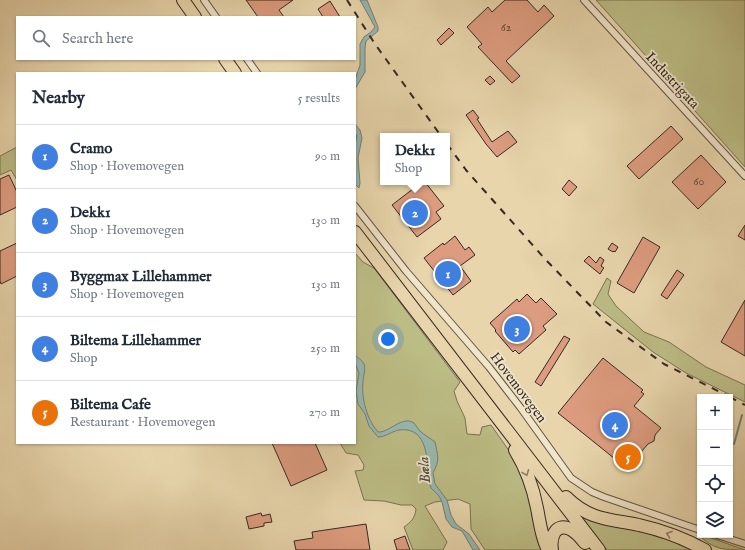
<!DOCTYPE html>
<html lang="en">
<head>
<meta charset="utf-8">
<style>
	:root { --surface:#fff; --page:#f2f2f3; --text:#1f2937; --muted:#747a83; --line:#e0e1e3; --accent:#111827 }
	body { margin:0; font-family:"IM FELL English",serif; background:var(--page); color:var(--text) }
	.controls { position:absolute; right:12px; bottom:12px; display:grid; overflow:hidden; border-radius:0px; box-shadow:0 1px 3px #0004 }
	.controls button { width:36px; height:36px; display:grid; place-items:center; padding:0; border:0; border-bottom:1px solid var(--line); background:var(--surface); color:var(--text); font:20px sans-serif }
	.you { position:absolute; left:388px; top:339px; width:14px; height:14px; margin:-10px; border:3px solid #fff; border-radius:50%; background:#1a73e8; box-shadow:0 0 0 6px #1a73e833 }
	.badge { display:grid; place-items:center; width:26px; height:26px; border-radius:50%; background:var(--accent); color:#fff; font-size:13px; font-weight:700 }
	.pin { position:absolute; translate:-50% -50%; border:2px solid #fff; box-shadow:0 1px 4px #0006 }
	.popup { position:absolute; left:380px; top:133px; width:70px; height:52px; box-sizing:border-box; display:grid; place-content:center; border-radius:0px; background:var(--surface); filter:drop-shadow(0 1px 3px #0005); font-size:13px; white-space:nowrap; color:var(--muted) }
	.popup b { font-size:15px; color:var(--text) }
	.popup::after { content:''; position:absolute; left:50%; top:100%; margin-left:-8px; border:8px solid transparent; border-top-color:var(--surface) }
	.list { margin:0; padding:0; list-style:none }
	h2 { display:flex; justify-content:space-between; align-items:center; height:52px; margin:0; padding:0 16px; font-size:17px }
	h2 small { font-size:13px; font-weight:400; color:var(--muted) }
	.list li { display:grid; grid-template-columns:26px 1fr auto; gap:12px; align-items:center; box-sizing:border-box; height:64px; padding:0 16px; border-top:1px solid var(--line) }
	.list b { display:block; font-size:15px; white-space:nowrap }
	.list p { margin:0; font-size:13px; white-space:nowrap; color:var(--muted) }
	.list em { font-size:13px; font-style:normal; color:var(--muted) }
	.icon { flex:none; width:22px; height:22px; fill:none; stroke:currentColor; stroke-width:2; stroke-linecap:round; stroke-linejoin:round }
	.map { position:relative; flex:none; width:745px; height:550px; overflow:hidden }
	.search { position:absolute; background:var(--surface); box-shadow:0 1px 3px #0004; left:16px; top:16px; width:340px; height:44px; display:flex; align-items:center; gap:10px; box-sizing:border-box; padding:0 14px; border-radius:0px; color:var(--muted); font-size:15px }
	.panel { position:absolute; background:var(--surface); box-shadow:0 1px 3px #0004; left:16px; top:72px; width:340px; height:372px; border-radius:0px }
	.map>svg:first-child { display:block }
	.green { fill:#bcbc85; stroke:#797254 }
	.water { fill:#98b8b0; stroke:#717f78 }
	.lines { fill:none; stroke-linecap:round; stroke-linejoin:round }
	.stream { stroke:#717f78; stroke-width:2 }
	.building { fill:#dd9c7f; stroke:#362923 }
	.street-casing { stroke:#625445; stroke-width:8 }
	.highway-casing { stroke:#362923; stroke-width:14 }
	.street { stroke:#f0e4c9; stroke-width:6 }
	.highway { stroke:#e8d5ac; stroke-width:12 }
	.rail { stroke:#362923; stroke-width:2; stroke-dasharray:7 7; stroke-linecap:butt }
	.oneway { stroke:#8f7f68 }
	.labels { text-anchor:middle; stroke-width:3.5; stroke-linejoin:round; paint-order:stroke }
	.number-label { font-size:12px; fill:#60463a }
	.street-label { font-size:14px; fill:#362923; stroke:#f0e4c9 }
	.water-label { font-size:15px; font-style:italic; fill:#4e4d46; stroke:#f0e4c9 }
</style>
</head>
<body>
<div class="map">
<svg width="745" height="550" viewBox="0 0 745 550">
	<rect width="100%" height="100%" fill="#e8d5ac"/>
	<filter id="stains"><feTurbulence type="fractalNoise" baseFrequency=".005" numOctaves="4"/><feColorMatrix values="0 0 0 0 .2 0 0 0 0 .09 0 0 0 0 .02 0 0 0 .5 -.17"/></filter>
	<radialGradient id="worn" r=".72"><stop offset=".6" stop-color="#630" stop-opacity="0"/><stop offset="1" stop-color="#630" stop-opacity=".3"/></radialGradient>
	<g class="green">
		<path d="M596,0H745V167Z"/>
		<path d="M17,147V180L11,170L0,175V156Z"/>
		<path d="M355,253L363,262L374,268L460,382L454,391L457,401L465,418L467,434L480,435L482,427L491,425L524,472L544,550H485L471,529L470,504L458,499L435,502L425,506L447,542L443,550H413L404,527C411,522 415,518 416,509L412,505H401L384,501L364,500L355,471L363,470L364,465L358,455L346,453L340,443H355Z"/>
		<path d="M607,278L611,281L608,294L616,306L644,332L669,342L706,367L745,385V402L686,373L653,352L593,304Z"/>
		<path d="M581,516L654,533L695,550H607Z"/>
		<path d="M706,536L745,550C726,550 715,550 701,537Z"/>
	</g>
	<g class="water">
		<path d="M360,0H367L378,27V31L366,41L365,48V72L355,89V80L360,65V44L364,37L371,32L375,27Z"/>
		<path d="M355,124L360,130L362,138L358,158L360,183L359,188L355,184V144L357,136L355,133Z"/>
		<path d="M355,355C358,358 362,360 364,364C366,370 363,376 363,382C361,398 367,420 378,432C389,433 402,415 414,423C416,425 417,428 420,431C424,435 430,438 435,442C438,456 440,460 433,473L435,484L447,500L451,515L456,524L469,534L480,550H473L462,531L452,527L446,519L442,502L439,496L431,488L429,482C427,462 429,426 399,430C392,431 386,437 378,437L369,426L365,414L358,404L356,391L359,373L355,364Z"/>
	</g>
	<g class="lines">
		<path class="stream" d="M734,444L742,415"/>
	</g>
	<g class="building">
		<path d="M246,0H293L279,10L284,17H258Z"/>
		<path d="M505,0H527L538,12L544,5L554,16L506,61L520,76L512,83L478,47L482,44L467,27L488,7L492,12Z"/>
		<path d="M330,1L340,17H323L318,9Z"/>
		<path d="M449,28L454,33L441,45L437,40Z"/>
		<path d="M490,76L495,81L490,85L485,80Z"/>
		<path d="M473,110L479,118L477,119L492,142L508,131L517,142L497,157L486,144L466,115Z"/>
		<path d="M671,126L683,139L639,179L627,166Z"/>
		<path d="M701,155L726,182L698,209L672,182Z"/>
		<path d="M9,175L17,192V207L0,215V179Z"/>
		<path d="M569,180L577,187L569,196L562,189Z"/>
		<path d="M422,182H425L444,206L436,212L441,219L417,237L392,205Z"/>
		<path d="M745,225V240L738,236Z"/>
		<path d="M455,236L465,250L469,247L475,255L460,266L471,281L453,295L424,258L443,243L444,245Z"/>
		<path d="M643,237L660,247L634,293L617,283Z"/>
		<path d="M17,243V276L1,284L0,281V251Z"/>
		<path d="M612,243L618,247L615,252L614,251L613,252L608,249Z"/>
		<path d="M589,256L596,263L600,257L604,260L601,266L604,268L603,269L600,274L584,261Z"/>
		<path d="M677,270L684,275L667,299L661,295Z"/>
		<path d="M527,294L536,303L541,298L557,314L543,326L546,330L519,354L515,350L513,352L495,331L496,330L490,323L517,299L519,302Z"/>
		<path d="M745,300V356L721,342Z"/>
		<path d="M564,336L570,339L541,386L535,382Z"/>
		<path d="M603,358L643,390L641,392L644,394L634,406L661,428L655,435L654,441L648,444L634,460L629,464L620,463L558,413Z"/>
		<path d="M272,443H315L327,470L291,486Z"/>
		<path d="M261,513L262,516L270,514L272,522L264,523V526L249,529L246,517Z"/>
		<path d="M366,524L370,550H296L294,541L313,538L312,532Z"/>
		<path d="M405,536L410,550H397L394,540Z"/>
	</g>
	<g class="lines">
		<g class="street-casing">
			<g id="street">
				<path d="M204,0L216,17"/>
				<path d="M584,0L745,176"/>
				<path d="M247,59L257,73"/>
				<path d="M355,206L406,271L489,367L520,407L571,478L592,492L604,497L700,530"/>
				<path d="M717,535L745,544"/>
			</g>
		</g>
		<g class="highway-casing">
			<g id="highway">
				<path d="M183,0L195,17"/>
				<path d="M225,59L235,73"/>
				<path d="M355,232L599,550"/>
				<path d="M515,450C526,468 533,487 537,508C540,523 541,536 548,550"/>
				<path d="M566,497C589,520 609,519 639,525C661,530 684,538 705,550"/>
				<path d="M552,550C550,538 555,522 570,529C576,532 581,538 585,543"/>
			</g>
		</g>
		<use href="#street" class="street"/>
		<use href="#highway" class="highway"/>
		<g class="rail">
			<path d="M347,0L375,44L441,136"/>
			<path d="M447,144L466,170L545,259L606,322L664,364L730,397"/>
			<path d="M730,397L745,405"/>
		</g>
	</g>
	<defs><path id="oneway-chevron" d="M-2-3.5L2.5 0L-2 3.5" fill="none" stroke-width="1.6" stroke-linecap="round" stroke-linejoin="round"/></defs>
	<g class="oneway">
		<use href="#oneway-chevron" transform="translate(526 473) rotate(68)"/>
		<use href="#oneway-chevron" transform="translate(669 534) rotate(-160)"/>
	</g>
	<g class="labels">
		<g class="number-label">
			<text x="506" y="31">62</text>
			<text x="699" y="185">60</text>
		</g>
		<g class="street-label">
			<text transform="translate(673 80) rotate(47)" y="5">Industrigata</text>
			<text transform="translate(519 387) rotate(53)" y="5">Hovemovegen</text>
		</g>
		<g class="water-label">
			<text transform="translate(424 470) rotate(-95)" y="5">Bæla</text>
		</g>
	</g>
	<rect width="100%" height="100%" filter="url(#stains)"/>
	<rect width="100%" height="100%" fill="url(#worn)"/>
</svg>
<div class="controls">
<button>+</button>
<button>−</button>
<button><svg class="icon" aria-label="locate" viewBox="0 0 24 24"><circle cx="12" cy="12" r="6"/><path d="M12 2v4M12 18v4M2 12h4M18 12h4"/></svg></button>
<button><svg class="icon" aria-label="layers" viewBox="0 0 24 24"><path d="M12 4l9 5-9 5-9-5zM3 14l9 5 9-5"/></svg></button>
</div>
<div class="you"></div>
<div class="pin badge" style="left:448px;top:274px;background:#3f7fe0">1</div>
<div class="pin badge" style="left:415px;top:213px;background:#3f7fe0">2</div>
<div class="popup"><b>Dekk1</b>Shop</div>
<div class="pin badge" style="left:517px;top:329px;background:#3f7fe0">3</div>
<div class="pin badge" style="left:615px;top:425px;background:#3f7fe0">4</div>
<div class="pin badge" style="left:628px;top:457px;background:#e8710a">5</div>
<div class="search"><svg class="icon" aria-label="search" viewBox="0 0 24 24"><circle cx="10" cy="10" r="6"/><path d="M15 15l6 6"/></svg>Search here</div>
<section class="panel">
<h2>Nearby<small>5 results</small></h2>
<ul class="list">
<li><span class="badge" style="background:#3f7fe0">1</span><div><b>Cramo</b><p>Shop · Hovemovegen</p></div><em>90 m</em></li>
<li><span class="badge" style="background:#3f7fe0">2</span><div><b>Dekk1</b><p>Shop · Hovemovegen</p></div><em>130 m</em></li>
<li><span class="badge" style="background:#3f7fe0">3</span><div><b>Byggmax Lillehammer</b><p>Shop · Hovemovegen</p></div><em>130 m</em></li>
<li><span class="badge" style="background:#3f7fe0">4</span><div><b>Biltema Lillehammer</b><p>Shop</p></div><em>250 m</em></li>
<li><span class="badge" style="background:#e8710a">5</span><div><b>Biltema Cafe</b><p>Restaurant · Hovemovegen</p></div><em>270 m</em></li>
</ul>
</section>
</div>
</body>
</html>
